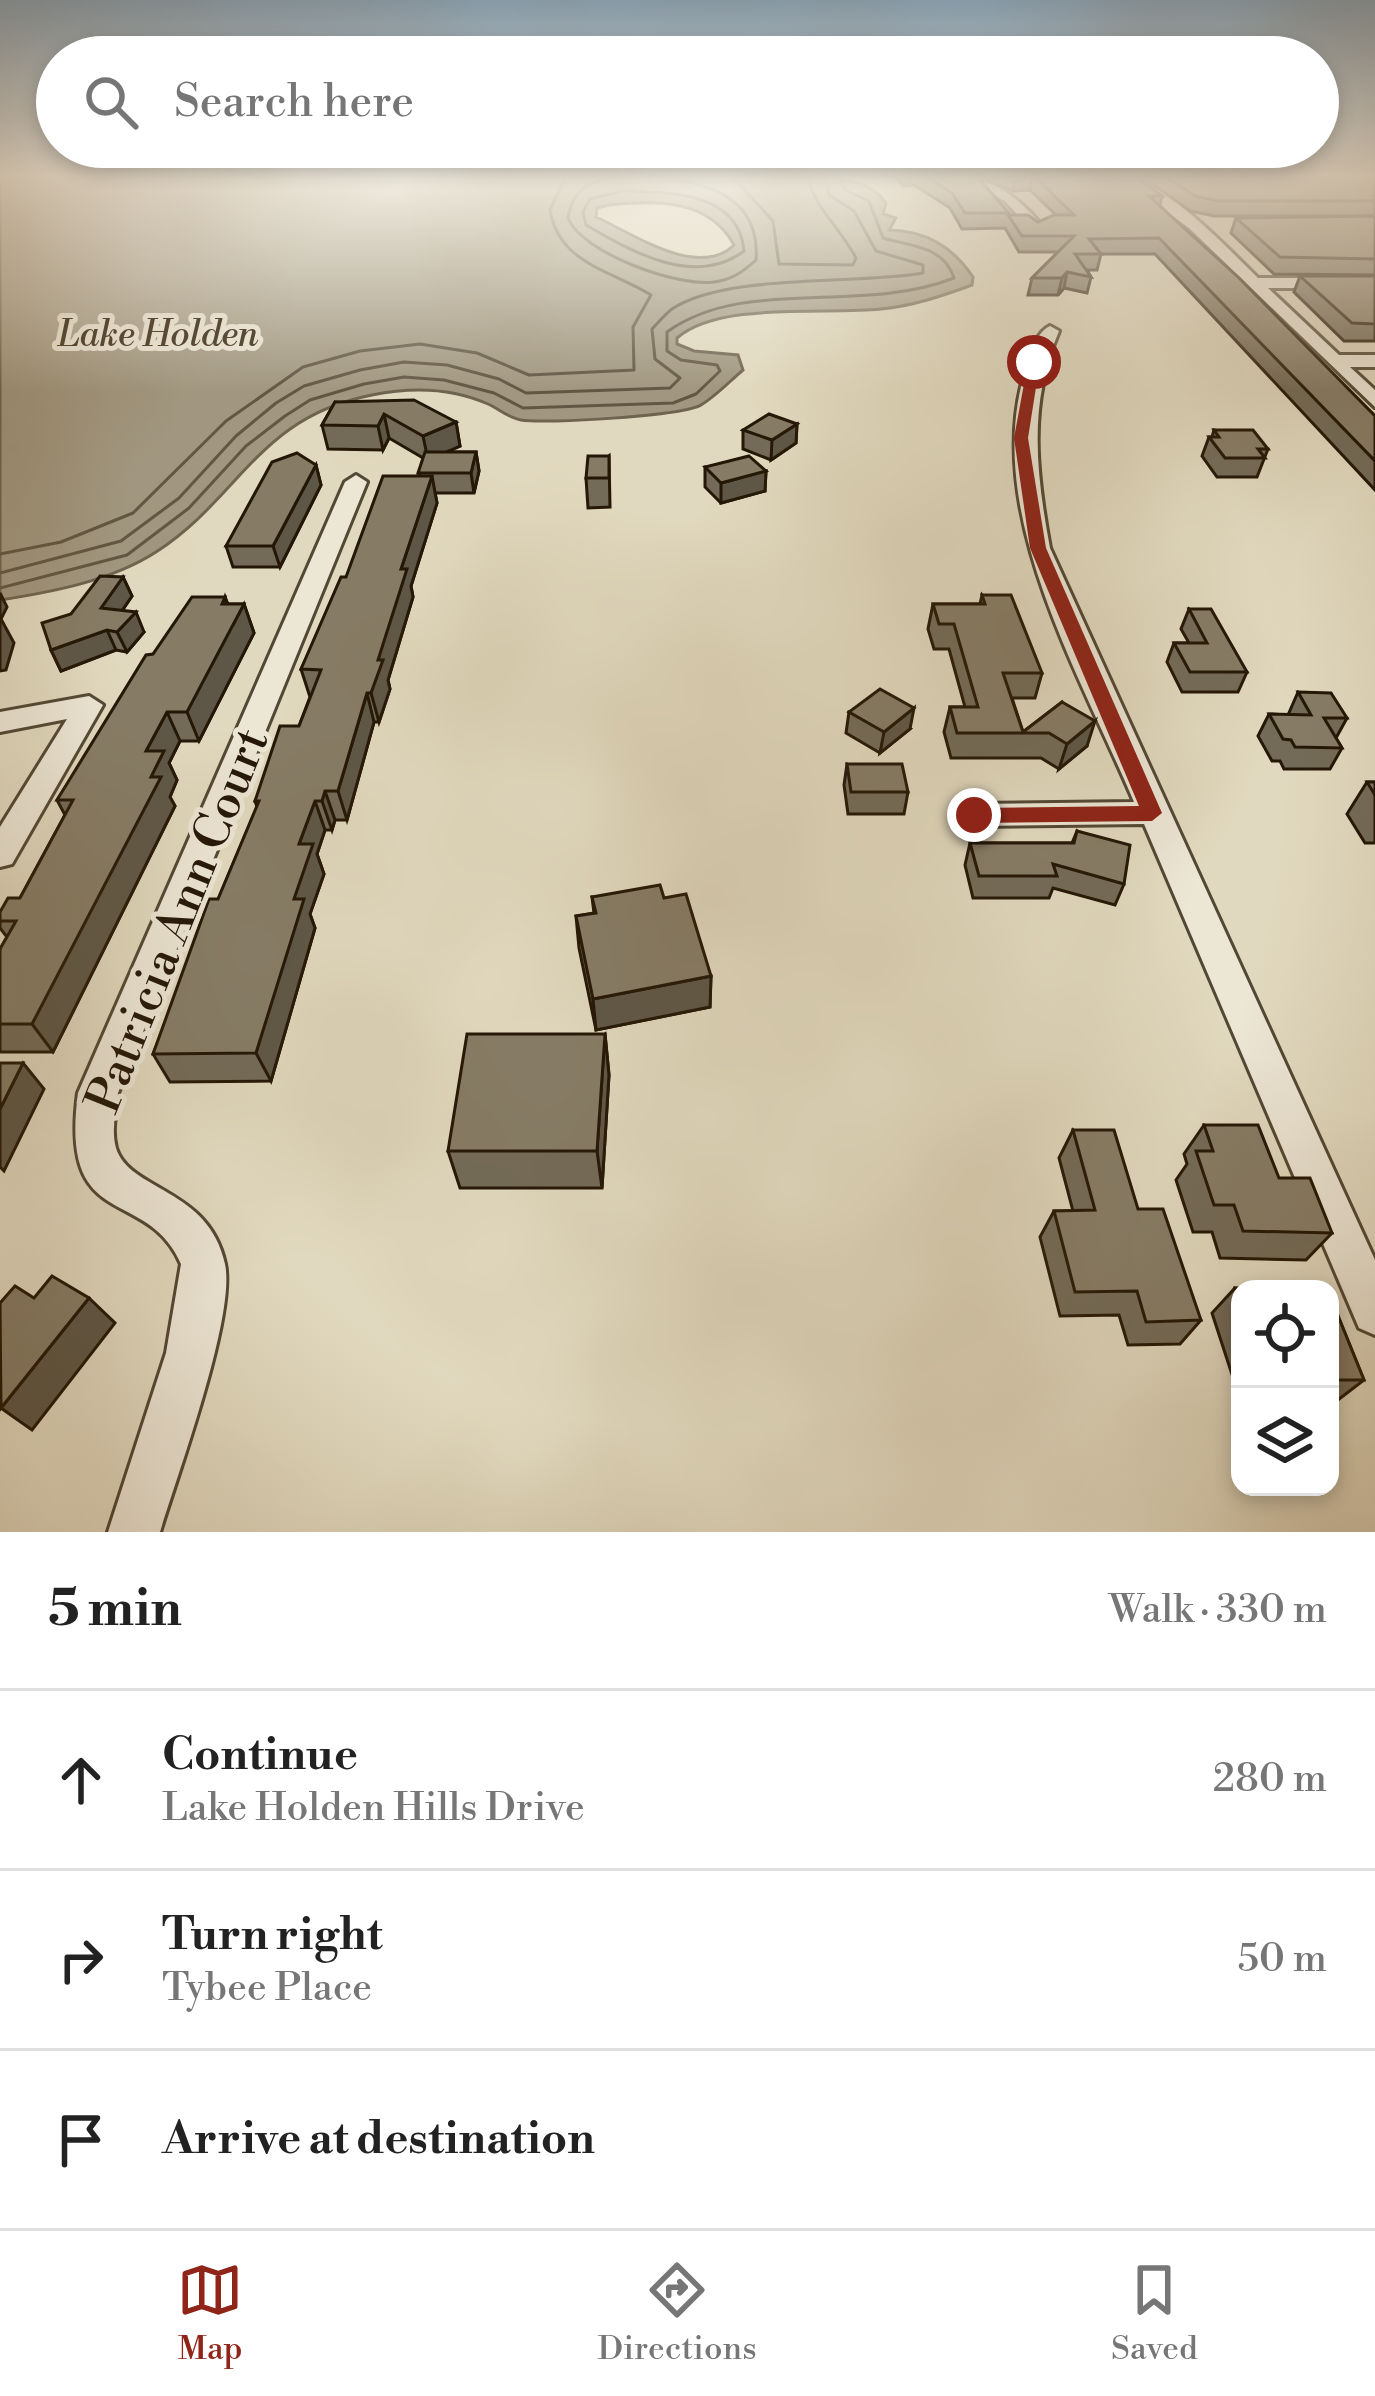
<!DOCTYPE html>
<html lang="en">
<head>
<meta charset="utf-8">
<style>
	:root { --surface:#fff; --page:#f2f2f2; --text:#222; --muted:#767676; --line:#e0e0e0; --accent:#8f2418 }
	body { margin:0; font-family:"Libre Bodoni",serif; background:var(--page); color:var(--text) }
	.controls { position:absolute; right:36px; bottom:36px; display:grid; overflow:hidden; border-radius:24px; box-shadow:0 6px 18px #0003 }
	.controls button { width:108px; height:108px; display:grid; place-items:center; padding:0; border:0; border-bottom:3px solid var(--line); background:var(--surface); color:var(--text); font:60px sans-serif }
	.stop { position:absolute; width:36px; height:36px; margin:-27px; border:9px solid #8f2418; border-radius:50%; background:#fff }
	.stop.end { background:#8f2418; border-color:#fff; box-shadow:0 3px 12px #0008 }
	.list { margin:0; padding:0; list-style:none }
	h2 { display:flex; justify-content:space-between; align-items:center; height:156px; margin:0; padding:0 48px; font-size:51px }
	h2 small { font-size:39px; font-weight:400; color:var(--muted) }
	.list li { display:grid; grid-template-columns:78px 1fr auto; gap:36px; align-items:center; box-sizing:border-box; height:180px; padding:0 48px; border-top:3px solid var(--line) }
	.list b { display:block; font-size:45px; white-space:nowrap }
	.list p { margin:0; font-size:39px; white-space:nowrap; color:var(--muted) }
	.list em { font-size:39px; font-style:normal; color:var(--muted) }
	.icon { flex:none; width:66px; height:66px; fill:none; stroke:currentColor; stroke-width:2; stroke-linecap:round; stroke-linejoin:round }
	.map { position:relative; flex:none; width:1375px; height:1532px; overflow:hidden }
	.search { position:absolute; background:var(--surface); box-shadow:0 6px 18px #0003; left:36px; right:36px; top:36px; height:132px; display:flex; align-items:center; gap:30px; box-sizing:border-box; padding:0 42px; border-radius:66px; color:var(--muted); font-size:45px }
	.sheet { height:696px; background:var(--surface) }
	nav { display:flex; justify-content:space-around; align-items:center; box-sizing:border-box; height:168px; border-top:3px solid var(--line); background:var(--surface); font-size:33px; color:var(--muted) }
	nav a { display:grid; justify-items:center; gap:6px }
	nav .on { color:var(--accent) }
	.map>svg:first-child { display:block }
	.water { fill:#a19780; stroke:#6f644f; stroke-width:3; fill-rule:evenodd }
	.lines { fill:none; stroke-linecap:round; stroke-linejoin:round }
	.shore { stroke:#625743; stroke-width:3 }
	.minor-casing { stroke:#534834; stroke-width:6 }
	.minor { fill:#ece6d5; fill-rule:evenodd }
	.wall { fill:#736b58; stroke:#241706; stroke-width:3 }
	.shaded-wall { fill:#5e5747; stroke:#241706; stroke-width:3 }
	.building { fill:#867c66; stroke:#241706; stroke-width:3 }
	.route { fill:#8f2418 }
	.labels { text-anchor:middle; stroke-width:10; stroke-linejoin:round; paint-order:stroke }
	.far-water-label { font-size:36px; font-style:italic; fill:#564a37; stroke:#ece6d5 }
	.near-street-label { font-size:48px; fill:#241706; stroke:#ece6d5 }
</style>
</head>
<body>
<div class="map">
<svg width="1375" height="1532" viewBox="0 0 1375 1532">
	<rect width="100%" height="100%" fill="#e1d9bf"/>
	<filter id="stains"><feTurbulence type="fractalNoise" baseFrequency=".00167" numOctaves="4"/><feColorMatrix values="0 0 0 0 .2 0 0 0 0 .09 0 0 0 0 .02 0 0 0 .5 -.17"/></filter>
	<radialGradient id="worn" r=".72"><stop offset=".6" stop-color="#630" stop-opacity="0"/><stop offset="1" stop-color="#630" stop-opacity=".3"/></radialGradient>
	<path class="water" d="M0,176H795C827,178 867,175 886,203L883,214L896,218L889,230C926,231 952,246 973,277L972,285C942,296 913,306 881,309C827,315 720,301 677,338V344L694,351L738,355L743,370C730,381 716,396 701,405C683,416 545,424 521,420C509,418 499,409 488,404C452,388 411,387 372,395C258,417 241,497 156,552C111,581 52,592 0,600ZM609,205C656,200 709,199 734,245C698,280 632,233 596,217L597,208Z"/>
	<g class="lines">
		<g class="shore">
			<path d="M621,176C680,177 762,183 756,260C743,272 731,280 714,282C677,287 582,253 568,218C573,187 592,180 621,176Z"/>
			<path d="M732,176L773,221L779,264L853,265L856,258C840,227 815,209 807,176"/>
			<path d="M623,191C670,192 739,192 744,251C695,288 632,252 586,225L583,212L590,199Z"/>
			<path d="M0,554L61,542L133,513L226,421L303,367L360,351L420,344L477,353L529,375L634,370L633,327L651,295C611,270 559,264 550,210L566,176"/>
			<path d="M0,573L121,541L179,498L236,436L276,403L304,386L360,370L404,362L447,365L499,379L526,393L670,388L680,378L655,359L652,329C658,323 665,314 672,309C726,273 857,285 923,273V265L876,251L854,211L829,195L825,176"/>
			<path d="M0,588L127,555L189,508L246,446L285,416L310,400L364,384L404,377L444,380L494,393L523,408L673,403L696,394L720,371L717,365L681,360L667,351V332C744,276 860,315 954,278C944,246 910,246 883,238L869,201L845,190L840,176"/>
		</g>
		<g class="minor-casing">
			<g id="minor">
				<path d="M955,176C994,176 1022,201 1046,230L1034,233L1005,201Z"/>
				<path d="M1118,176C1161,176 1227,248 1258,278H1375V288H1268L1339,355H1375V367H1350L1375,390V407L1189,228Z"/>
				<path d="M1050,326L1059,331C1028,404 1036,472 1050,548L1375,1260V1335L1359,1328L1144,824L974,826L963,823L958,815L963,807L974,804L1134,802C1081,676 982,511 1025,372C1030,356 1035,333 1050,326Z"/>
				<path d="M356,475L367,482L118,1093C116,1111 111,1130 116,1148C129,1191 209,1188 225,1264C236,1316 177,1476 160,1532H108L166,1353L181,1264C146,1184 59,1235 78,1093L345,482Z"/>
				<path d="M89,696L103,705L12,864L0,867V827L67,719L0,732V712Z"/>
			</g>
		</g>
		<use href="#minor" class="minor"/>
	</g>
	<g class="wall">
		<path d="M895,176H977L1008,215L1038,222L1056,215L1030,190L1013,191L978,176H1135L1162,196L1160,206L1375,416V490L1155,254H1101L1097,270H1087L1091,277L1087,293L1064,288L1058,295H1028L1032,278L1058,252H1019L1005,228L962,229L950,208L914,185L903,186Z"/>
		<path d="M1141,176H1375V216H1214L1191,211Z"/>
		<path d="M1375,216V275L1274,274L1231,233L1236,218Z"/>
		<path d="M1300,276H1375V341H1344L1294,292Z"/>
		<path d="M335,402L456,422L460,446L446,452H476L479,471L474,493H435L437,503L411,586L413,597L388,680L390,689L379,722H374L347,820H335L332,830H325L317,854L324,874L310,914L315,928L271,1081L170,1082L153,1054L257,807L255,801L299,726L310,697L301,669L346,577L419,476L423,458L389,438L383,450L328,449L322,425Z"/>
		<path d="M797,424L796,443L771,460L743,449V430Z"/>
		<path d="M1214,430L1268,449L1257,477H1217L1202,456L1209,437H1212Z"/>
		<path d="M609,456L610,507L588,508L586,478Z"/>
		<path d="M316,465L321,485L280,567H233L226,546Z"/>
		<path d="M705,467L766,471L765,491L721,503L705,487Z"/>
		<path d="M123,577L132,596L122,611L144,632L127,652L116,650L61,671L51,650L71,614Z"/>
		<path d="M982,595L1042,673L1035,698H1012L1023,732L1062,702L1087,746L1059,769L1041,758H951L944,732L950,707H965L949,649H934L928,629L933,604H980Z"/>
		<path d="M225,597L228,604H244L254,633L199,741H180L169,763L177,780L170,797L175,806L53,1052H0V949L7,937L0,928V912L20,898L65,815L57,800L153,654Z"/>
		<path d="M1189,609L1247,672L1238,692H1182L1167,662L1174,643H1189L1181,629Z"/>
		<path d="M1298,692L1347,718L1336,738L1342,748L1330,769H1284L1280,761H1272L1258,736L1269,714L1288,715Z"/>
		<path d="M849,712L910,729L880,753L846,733Z"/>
		<path d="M847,764L908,792L904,814H848L844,785Z"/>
		<path d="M1367,782H1375V843H1365L1347,814Z"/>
		<path d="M1077,831L1124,884L1115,905L1053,888L1049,898H973L965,865L970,843H1072Z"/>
		<path d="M592,897L664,898L711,976L710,1007L596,1030L579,948L576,916L594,913Z"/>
		<path d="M605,1034L609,1075L602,1188H460L448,1151Z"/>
		<path d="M1204,1125L1279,1178L1332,1233L1306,1260L1220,1258L1212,1232H1193L1176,1180L1187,1164L1184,1154Z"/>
		<path d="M1073,1130L1138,1209L1201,1320L1180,1344L1128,1345L1119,1315L1060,1316L1040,1237L1054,1211H1073L1059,1158Z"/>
		<path d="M1235,1288L1240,1289V1399L1212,1313Z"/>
		<path d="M1330,1296L1364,1380L1334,1403H1330Z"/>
	</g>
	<g class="shaded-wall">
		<path d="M1032,176L1030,190L1013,191L1015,177Z"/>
		<path d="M1067,272L1064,288L1058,295L1062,278Z"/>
		<path d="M384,414L389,438L383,450L378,426Z"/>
		<path d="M456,422L460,446L428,460L423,436Z"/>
		<path d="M797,424L796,443L771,460L772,440Z"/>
		<path d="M476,452L479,471L474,493L471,473Z"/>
		<path d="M316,465L321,485L280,567L273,546Z"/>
		<path d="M766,471L765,491L721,503V483Z"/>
		<path d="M432,476L437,503L411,586L413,597L388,680L390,689L379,722L371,693L378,660L401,569Z"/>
		<path d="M123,577L132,596L110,628L101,608Z"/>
		<path d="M0,593L7,607L1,619L14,643L6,670L0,671Z"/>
		<path d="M225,597L234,623L244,604L254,633L199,741L187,712Z"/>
		<path d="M136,612L144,632L127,652L117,632Z"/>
		<path d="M107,630L116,650L61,671L51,650Z"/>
		<path d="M367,693L374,722L347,820L338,791Z"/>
		<path d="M914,708L910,729L880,753L884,732Z"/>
		<path d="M167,712L180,741L169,763L177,780L170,797L175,806L53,1052L32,1024L151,777L146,751Z"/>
		<path d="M1095,721L1087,746L1059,769L1067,744Z"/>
		<path d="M325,791L335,820L332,830L322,801Z"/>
		<path d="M315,801L325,830L317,854L324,874L310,914L315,928L271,1081L256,1053L294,899L299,844Z"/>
		<path d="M711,976L710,1007L596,1030L593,999Z"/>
		<path d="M605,1034L609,1075L602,1188L597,1151Z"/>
		<path d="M23,1063L44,1089L4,1171L0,1167V1109Z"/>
		<path d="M89,1298L115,1323L32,1430L1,1408Z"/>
	</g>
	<g class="building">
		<path d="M925,176H977L985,180L981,181L1009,213H965L952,193Z"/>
		<path d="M1034,176H1135L1162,196H1149L1239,278L1375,416V461L1159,238L1089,239L1101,254H1075L1091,277L1067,272L1062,278H1032L1074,236H1022L1008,215H1028L1038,222L1054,215H1074Z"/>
		<path d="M1165,176H1375V201H1218L1195,196Z"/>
		<path d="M1375,216V259L1280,257L1236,218Z"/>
		<path d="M1300,276H1375V324L1352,323Z"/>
		<path d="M414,400L456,422L423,436L384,414L378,426L322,425L335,402Z"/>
		<path d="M769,414L797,424L772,440L743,430Z"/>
		<path d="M1214,430H1253L1268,449H1258L1265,458H1225L1209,437H1219Z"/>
		<path d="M425,452H476L471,473H418Z"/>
		<path d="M297,453L316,465L273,546H226L272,462Z"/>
		<path d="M588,456H609V478H586Z"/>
		<path d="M749,456L766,471L721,483L705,467Z"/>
		<path d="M383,476H432L401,569H407L378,660H383L371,693H367L338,791H325L322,801H315L299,844H313L294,899H304L256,1053L153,1054L209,899H218L259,801H255L280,726H299L321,670L301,669L341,577H346Z"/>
		<path d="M100,576L123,577L101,608L136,612L117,632L107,630L51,650L42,623L71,614Z"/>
		<path d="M982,595H1011L1042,673H1003L1023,732L1062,702L1095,721L1067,744L1049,733H957L950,707H978L954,624H939L933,604H985Z"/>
		<path d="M192,597H225L222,604H244L187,712H167L146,751H164L151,777H161L32,1024H0V949L16,921H0V912L8,898H20L73,800H57L146,655L153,654Z"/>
		<path d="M1189,609H1211L1247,672H1190L1174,643H1207Z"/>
		<path d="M880,689L914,708L884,732L849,712Z"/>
		<path d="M1298,692L1331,693L1347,718H1324L1342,748L1295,747L1291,740L1283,739L1269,714L1311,715Z"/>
		<path d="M847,764H902L908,792H851Z"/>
		<path d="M1367,782H1375V795Z"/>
		<path d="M1077,831L1130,845L1124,884L1053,864L1057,876H979L970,843H1074Z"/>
		<path d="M660,885L664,898L686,894L711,976L593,999L576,916L596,913L592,897Z"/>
		<path d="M467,1034H605L597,1151H448Z"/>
		<path d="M0,1063H23L0,1109Z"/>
		<path d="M1204,1125H1258L1279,1178H1310L1332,1233L1243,1231L1234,1205H1214L1196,1151H1213Z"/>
		<path d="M1073,1130H1114L1138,1209H1163L1201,1320L1146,1322L1137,1291L1075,1292L1054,1211L1095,1210Z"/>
		<path d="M52,1276L89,1298L1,1408L0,1303L15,1286L34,1298Z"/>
		<path d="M1235,1288H1327V1289H1240V1302Z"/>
		<path d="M1330,1296L1364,1380H1330Z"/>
	</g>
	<linearGradient id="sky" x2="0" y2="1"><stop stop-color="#8ba8be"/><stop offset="0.45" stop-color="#f2eee2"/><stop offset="1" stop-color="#f2eee2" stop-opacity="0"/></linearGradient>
	<rect width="1375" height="391" fill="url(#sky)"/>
	<path class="route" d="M1034,358L1040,362L1028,438L1046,548L1162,813L1152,821L974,823L964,815L974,808L1139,806L1030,548L1014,438L1028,362Z"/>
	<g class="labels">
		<g class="far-water-label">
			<text x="158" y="346">Lake Holden</text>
		</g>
		<g class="near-street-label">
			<text transform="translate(176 920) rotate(-68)" y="17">Patricia Ann Court</text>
		</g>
	</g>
	<rect width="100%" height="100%" filter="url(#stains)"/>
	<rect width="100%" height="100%" fill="url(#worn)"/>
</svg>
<div class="controls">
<button><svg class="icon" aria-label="locate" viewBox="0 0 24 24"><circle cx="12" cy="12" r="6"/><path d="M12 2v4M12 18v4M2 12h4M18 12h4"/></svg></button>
<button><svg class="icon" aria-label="layers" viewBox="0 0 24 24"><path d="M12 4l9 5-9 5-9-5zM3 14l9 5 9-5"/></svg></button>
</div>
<div class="stop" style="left:1034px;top:362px"></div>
<div class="stop end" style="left:974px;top:815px"></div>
<div class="search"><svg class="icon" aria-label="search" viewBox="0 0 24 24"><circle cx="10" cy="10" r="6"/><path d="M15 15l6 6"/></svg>Search here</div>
</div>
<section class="sheet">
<h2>5 min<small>Walk · 330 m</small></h2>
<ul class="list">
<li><svg class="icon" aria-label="ahead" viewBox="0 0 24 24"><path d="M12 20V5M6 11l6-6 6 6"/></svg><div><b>Continue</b><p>Lake Holden Hills Drive</p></div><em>280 m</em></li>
<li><svg class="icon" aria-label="right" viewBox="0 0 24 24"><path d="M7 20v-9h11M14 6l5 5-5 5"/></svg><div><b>Turn right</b><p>Tybee Place</p></div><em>50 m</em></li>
<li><svg class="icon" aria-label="arrive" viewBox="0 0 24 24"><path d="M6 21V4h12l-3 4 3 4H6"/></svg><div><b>Arrive at destination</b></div></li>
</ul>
</section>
<nav>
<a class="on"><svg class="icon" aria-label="map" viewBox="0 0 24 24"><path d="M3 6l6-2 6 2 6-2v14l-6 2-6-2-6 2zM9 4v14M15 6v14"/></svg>Map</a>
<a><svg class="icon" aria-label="directions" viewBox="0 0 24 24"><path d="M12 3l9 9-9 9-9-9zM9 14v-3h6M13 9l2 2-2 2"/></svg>Directions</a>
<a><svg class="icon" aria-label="saved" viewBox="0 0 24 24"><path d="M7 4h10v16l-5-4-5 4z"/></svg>Saved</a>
</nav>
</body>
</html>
